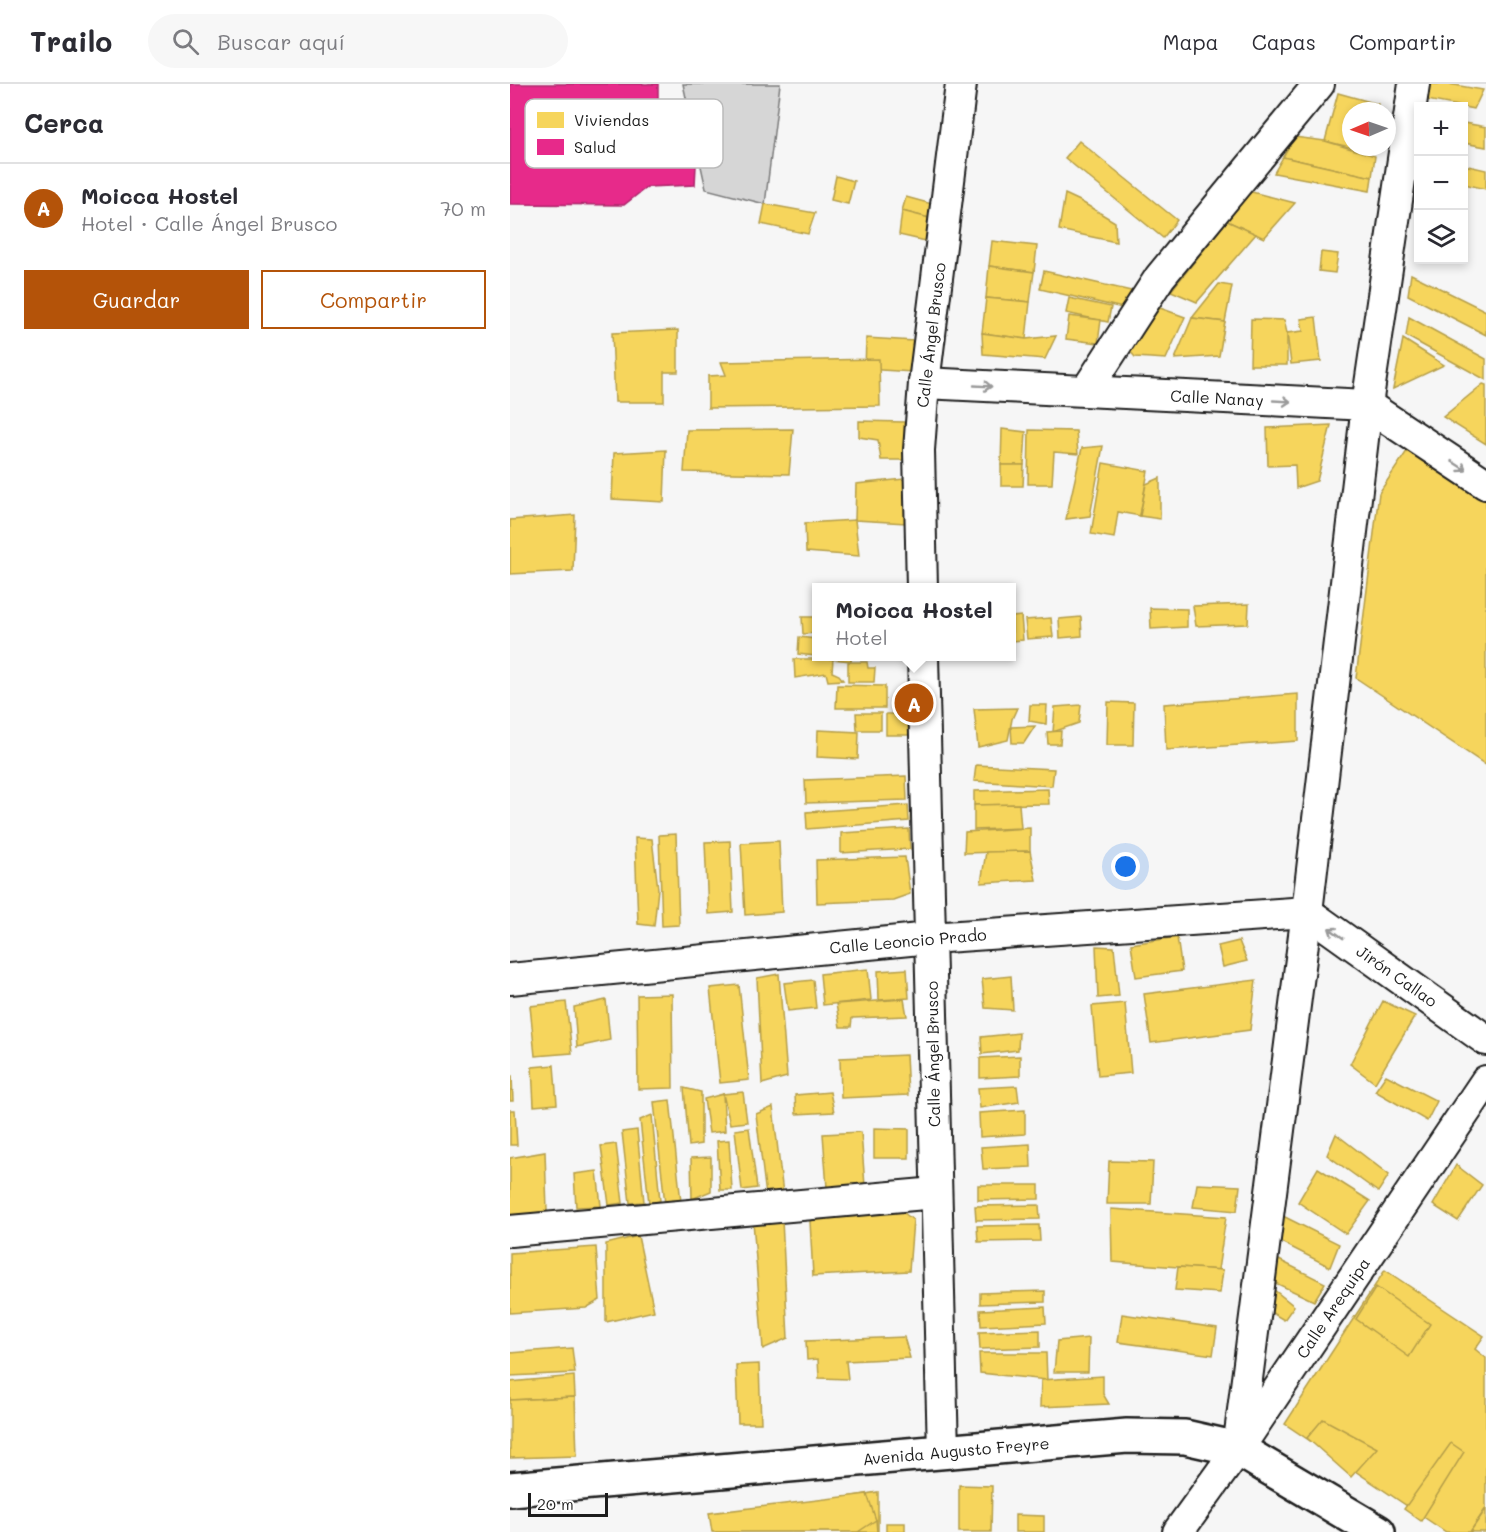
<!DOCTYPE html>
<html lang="es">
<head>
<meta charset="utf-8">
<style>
	:root { --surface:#fff; --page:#f7f7f7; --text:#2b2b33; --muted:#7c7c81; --line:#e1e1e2; --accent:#b45309 }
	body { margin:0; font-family:Mali,sans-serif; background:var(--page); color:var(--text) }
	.controls { position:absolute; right:18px; top:18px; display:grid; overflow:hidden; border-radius:0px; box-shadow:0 3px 9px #0003 }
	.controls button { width:54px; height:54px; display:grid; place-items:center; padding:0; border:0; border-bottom:2px solid var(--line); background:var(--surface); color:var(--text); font:30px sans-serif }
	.compass { position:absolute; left:832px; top:18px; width:54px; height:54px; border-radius:50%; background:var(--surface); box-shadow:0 3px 9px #0003; rotate:268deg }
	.scale { position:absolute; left:18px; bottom:15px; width:80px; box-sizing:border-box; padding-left:6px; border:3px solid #1c1c1c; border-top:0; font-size:16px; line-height:21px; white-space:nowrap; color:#1c1c1c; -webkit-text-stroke:4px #fff; paint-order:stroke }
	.you { position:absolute; left:616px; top:783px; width:21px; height:21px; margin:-15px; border:4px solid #fff; border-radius:50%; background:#1a73e8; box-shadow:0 0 0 9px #1a73e833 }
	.badge { display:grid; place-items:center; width:39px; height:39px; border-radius:50%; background:var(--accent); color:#fff; font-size:20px; font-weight:700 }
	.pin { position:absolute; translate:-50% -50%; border:3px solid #fff; box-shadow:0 2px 6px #0006 }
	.popup { position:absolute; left:302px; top:499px; width:204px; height:78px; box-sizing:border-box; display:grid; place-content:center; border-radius:0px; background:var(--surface); filter:drop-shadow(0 2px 4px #0005); font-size:20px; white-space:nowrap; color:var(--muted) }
	.popup b { font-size:22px; color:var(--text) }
	.popup::after { content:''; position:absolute; left:50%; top:100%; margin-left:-12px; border:12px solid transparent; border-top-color:var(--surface) }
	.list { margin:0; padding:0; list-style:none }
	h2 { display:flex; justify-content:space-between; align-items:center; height:78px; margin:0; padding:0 24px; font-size:26px }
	h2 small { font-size:20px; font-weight:400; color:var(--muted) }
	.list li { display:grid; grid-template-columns:39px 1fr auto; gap:18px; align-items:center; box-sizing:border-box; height:90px; padding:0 24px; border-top:2px solid var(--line) }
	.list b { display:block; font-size:22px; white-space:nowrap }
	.list p { margin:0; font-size:20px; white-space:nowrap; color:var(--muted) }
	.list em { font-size:20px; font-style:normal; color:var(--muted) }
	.actions { display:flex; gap:12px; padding:18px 24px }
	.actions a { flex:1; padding:14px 0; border:2px solid var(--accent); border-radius:0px; text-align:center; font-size:21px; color:var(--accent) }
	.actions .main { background:var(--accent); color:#fff }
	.icon { flex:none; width:33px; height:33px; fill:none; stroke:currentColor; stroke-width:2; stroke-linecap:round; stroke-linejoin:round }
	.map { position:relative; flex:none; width:976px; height:1448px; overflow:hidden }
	header { display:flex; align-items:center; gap:36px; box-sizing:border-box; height:84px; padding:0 30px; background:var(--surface); border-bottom:2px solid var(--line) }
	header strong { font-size:28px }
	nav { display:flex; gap:33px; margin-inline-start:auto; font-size:21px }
	.search { width:420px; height:54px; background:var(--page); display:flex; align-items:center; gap:15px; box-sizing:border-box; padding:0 21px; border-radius:33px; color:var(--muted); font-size:22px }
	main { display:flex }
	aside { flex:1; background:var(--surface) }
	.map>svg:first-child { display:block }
	.green { fill:#d6d6d6; stroke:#797979; stroke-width:1.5 }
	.homes { fill:#f6d55c; stroke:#b59e49; stroke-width:1.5 }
	.health { fill:#e7298a; stroke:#aa2569; stroke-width:1.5 }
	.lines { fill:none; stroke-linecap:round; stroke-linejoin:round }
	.minor-casing { stroke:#1c1c1c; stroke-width:34 }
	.major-casing { stroke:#1c1c1c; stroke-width:38 }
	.minor { stroke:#fff; stroke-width:30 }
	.major { stroke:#fff; stroke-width:33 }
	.oneway { stroke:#999 }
	.labels { text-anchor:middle; stroke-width:6; stroke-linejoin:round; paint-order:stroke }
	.street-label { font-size:16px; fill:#1c1c1c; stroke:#fff }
	.key { fill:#fff; stroke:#bbb; stroke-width:1.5 }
	.key-label { font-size:16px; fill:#1c1c1c }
</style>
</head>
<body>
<header>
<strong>Trailo</strong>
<div class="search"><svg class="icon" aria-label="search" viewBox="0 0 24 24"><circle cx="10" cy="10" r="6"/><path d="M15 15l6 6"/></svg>Buscar aquí</div>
<nav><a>Mapa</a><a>Capas</a><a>Compartir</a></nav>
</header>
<main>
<aside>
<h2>Cerca<small></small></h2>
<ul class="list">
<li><span class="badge">A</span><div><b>Moicca Hostel</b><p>Hotel · Calle Ángel Brusco</p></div><em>70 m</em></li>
</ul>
<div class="actions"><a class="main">Guardar</a><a>Compartir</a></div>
</aside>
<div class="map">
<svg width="976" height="1448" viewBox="0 0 976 1448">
	<rect width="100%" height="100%" fill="#f6f6f6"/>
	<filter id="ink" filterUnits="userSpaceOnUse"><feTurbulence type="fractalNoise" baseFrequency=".0167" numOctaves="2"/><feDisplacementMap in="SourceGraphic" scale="12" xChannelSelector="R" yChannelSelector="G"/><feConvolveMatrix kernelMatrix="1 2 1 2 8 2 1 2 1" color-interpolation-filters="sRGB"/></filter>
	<g filter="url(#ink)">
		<path class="green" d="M173,0H270L255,120L196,105Z"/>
		<g class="homes">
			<path d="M920,0H939L973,6L964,25L917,16Z"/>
			<path d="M828,9L868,20L866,27H841V63H857L855,67L815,57Z"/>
			<path d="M954,39L976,43V63L954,59Z"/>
			<path d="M784,53L815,57L865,72L862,93L773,73Z"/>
			<path d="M569,57L667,136L653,154L555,74Z"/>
			<path d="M773,73L862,93L860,107L764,89Z"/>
			<path d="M954,81L976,86V105L954,100Z"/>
			<path d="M326,92L344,97L338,120L321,116Z"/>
			<path d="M738,107L785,119L754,154L717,137Z"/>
			<path d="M555,110L570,117L605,138L606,158L549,146Z"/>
			<path d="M396,113L422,120L423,135L392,127Z"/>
			<path d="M255,120L305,129L298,150L251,140Z"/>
			<path d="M392,127L423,135L416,157L389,151Z"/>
			<path d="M717,137L746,150L687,218L661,207Z"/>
			<path d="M482,157L527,162L524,188L479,182Z"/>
			<path d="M811,168L828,170L825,189L809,187Z"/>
			<path d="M479,182L524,188L520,218L476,214Z"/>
			<path d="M534,187L630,209L623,221L615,216L613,224L530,205Z"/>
			<path d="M901,190L976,227V251L898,211Z"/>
			<path d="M709,200L722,202L715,238L682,234Z"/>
			<path d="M476,214L520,218L516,255L472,249Z"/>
			<path d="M559,214L601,223L598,238L556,229Z"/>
			<path d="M650,224L675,233L656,275L625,273L619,266Z"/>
			<path d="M559,232L591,236L588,259L556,255Z"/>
			<path d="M806,233L811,277L781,280L777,249L793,247L791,235Z"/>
			<path d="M899,233L976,275V296L896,252Z"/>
			<path d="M682,234L715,238L709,272L665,275Z"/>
			<path d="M741,235L774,236L777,249V281H740Z"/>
			<path d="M168,246V288H154V318H105L102,249Z"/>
			<path d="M472,249L516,255L546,252L535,275L473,270Z"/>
			<path d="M356,254L404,257L403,288L355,285Z"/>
			<path d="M893,255L934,281L883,305Z"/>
			<path d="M369,275L370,322L198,324V292L216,291L211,278Z"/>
			<path d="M973,300L976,301V360L933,333Z"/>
			<path d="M349,337L394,338L396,376H371L368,356L349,353Z"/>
			<path d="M821,341L807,397L786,404L785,381L758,382L757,344Z"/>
			<path d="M283,345L279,390L174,388L177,346Z"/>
			<path d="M492,345L516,348L514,381H491Z"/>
			<path d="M519,346L566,347L568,370L544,368L542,400H518Z"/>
			<path d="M593,362L580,432L556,435L572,364Z"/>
			<path d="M899,364L976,415V681L846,594L869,409Z"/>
			<path d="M156,366L154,418L102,415L104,369Z"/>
			<path d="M593,379L638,387L630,432L608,428L604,454L581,450Z"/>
			<path d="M491,381H514L513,402H491Z"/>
			<path d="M650,394V435L630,432L636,400Z"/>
			<path d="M394,395L396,439L345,436L346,400Z"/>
			<path d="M65,431L63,487L0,490V436Z"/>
			<path d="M345,436L349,472L296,468L295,439Z"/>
			<path d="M739,520L738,540L686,542L683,522Z"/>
			<path d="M640,524L677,525V543L641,545Z"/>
			<path d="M511,532L513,556L502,557V533Z"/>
			<path d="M292,533H306V549L293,550Z"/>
			<path d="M571,533L572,552L550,554L549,535Z"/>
			<path d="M541,534L543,553L517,555L515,536Z"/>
			<path d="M289,553L306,555L305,572L288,570Z"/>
			<path d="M311,572H342L341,577L310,574Z"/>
			<path d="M284,575H323L322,588L329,591L333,596L318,597L316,589L285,594Z"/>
			<path d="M338,578H357L358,584H365L364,598H338Z"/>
			<path d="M327,601L375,602V624H326Z"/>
			<path d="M788,610V657L656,666L654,620Z"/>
			<path d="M598,618L624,619L623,661H597Z"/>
			<path d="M520,621H537L536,640L519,637Z"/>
			<path d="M571,621L569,639L543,648L545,623Z"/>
			<path d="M507,624L502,635L498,656L468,663L464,625Z"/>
			<path d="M346,629H371V646H347Z"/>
			<path d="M376,630H405L406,651H376Z"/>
			<path d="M525,642L514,659H502L501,643Z"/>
			<path d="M308,646L349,648L348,675L307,673Z"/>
			<path d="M551,647L550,660H538L537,648Z"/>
			<path d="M466,681L544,685L542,702L464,697Z"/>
			<path d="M396,692L397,716L296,719L295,696Z"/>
			<path d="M538,705L539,720L464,721V707Z"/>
			<path d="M509,720L511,744L464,746V721Z"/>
			<path d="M398,721L399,737L297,745L296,728Z"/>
			<path d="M520,744V767L454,769L455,748Z"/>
			<path d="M399,745L400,765L331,769V749Z"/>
			<path d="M166,750L169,841L152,842L149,751Z"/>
			<path d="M125,754L142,755L148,805L144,842L128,840Z"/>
			<path d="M220,757L223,828L198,830L195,758Z"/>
			<path d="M269,757L272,828L235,831L231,759Z"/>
			<path d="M520,767L526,796L471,799L476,768Z"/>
			<path d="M395,773L400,810L383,816L307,819L306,776Z"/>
			<path d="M667,853L672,887L626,893L621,860Z"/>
			<path d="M729,857L737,877L713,883L708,862Z"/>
			<path d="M586,862L604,863L609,912L588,914Z"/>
			<path d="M358,885L361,916L313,921L310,890Z"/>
			<path d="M397,885L399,914L369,916L368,887Z"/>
			<path d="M269,890L277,993L252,1000L247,894Z"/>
			<path d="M501,892L503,926L475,924L472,895Z"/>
			<path d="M303,896L306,924L278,927L274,899Z"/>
			<path d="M746,896L740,946L641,959L634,910Z"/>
			<path d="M229,901L239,996L210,999L200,904Z"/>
			<path d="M162,910L163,1004L128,1005L127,911Z"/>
			<path d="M394,915L397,932L342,934L341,943H330L326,920Z"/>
			<path d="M96,916L100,956L67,963L64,923Z"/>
			<path d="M873,917L905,932L865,999L840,980Z"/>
			<path d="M56,918L62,969L25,972L20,922Z"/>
			<path d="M615,919L621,989L588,992L582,922Z"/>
			<path d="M509,949L508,966L472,970L471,953Z"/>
			<path d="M396,971L398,1011L331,1014L330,974Z"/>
			<path d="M510,972V992L470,994V974Z"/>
			<path d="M44,981L47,1020L24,1022L22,983Z"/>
			<path d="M876,991L927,1017L917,1037L865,1007Z"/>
			<path d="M0,992H2L3,1017H0Z"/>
			<path d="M507,1002L509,1018L470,1024L468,1004Z"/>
			<path d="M174,1004L191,1008V1060L179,1062Z"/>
			<path d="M233,1008L237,1038L220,1040L213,1010Z"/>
			<path d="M320,1008L324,1028L286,1030L285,1011Z"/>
			<path d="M213,1010L215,1047L199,1049L194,1015Z"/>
			<path d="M160,1016L171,1118L155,1120L144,1018Z"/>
			<path d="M263,1023L273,1110L256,1112L246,1030Z"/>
			<path d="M0,1026H5L7,1061H0Z"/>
			<path d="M515,1026V1050L470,1053L469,1029Z"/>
			<path d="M142,1031L150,1117L139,1119L130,1036Z"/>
			<path d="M239,1044L247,1104L232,1106L225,1046Z"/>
			<path d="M364,1044L399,1045V1074H364Z"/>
			<path d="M127,1046L134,1118L120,1119L112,1048Z"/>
			<path d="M351,1048L355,1102L317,1104L313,1050Z"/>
			<path d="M826,1050L879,1091L868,1108L817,1071Z"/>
			<path d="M219,1056L222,1106H210L207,1057Z"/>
			<path d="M106,1060L113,1119L99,1121L91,1062Z"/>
			<path d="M520,1060L521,1083L473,1085L471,1063Z"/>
			<path d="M35,1068L37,1127L0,1133V1074Z"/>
			<path d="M201,1073V1107L182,1115L181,1074Z"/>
			<path d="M599,1077L643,1078L641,1120H597Z"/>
			<path d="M946,1081L972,1101L948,1137L923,1121Z"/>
			<path d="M808,1084L860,1117L836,1150L788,1118Z"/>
			<path d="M87,1087L91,1122L66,1123L64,1090Z"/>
			<path d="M687,1100L730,1102L727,1127L683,1123Z"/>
			<path d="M468,1101H529V1115L468,1116Z"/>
			<path d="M384,1121L403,1136L399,1187L303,1192L300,1137Z"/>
			<path d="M529,1121L530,1135L466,1136L465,1122Z"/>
			<path d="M601,1125L716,1133L708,1186L602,1178Z"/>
			<path d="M769,1130L829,1160L820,1183L767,1156Z"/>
			<path d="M272,1136L278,1254L253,1265L243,1137Z"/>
			<path d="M529,1141L530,1157L468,1158L467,1142Z"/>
			<path d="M128,1152L144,1227L96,1238V1160Z"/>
			<path d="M86,1163L90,1216L76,1224L0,1229V1169Z"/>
			<path d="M769,1176L815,1199L804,1217L759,1196Z"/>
			<path d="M668,1183L713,1186L710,1209L665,1206Z"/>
			<path d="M875,1186L974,1252L965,1265L976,1274V1424L960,1448H936L775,1340Z"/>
			<path d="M866,1203L920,1240L899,1273L846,1235Z"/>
			<path d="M763,1205L784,1222L774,1236L752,1223Z"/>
			<path d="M535,1207V1218L470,1220V1209Z"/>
			<path d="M535,1223L536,1239L471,1242L470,1226Z"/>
			<path d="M612,1230L707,1244L703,1271L608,1258Z"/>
			<path d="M530,1246V1263L470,1265L469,1248Z"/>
			<path d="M394,1253L400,1274L336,1277L338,1295L309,1294L308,1275L297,1276L296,1257Z"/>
			<path d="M579,1254L578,1288H544L547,1257Z"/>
			<path d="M62,1264L65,1289L0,1292V1269Z"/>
			<path d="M469,1269H536L537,1296L470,1289Z"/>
			<path d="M249,1280L251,1339H228L226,1281Z"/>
			<path d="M64,1292L65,1313L0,1316V1298Z"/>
			<path d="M593,1292V1310L599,1320L530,1323L531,1296Z"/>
			<path d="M65,1313L67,1372L0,1374V1316Z"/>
			<path d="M813,1335L867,1364L841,1393L797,1354Z"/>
			<path d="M941,1359L954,1368L911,1437L894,1425Z"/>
			<path d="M449,1401L482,1402L481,1448H449Z"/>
			<path d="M368,1408V1448H203L202,1435Z"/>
			<path d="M357,1410L366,1436L362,1448H202L199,1429Z"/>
			<path d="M976,1425V1448H960Z"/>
			<path d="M505,1431L534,1432V1448H505Z"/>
			<path d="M366,1436L367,1448H348Z"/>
			<rect x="376" y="1439" width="19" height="9"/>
		</g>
		<path class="health" d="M0,0H148V47L188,45L185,101L137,103L114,121L0,120Z"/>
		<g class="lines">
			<g class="minor-casing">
				<g id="minor">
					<path d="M414,299L857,321L976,400"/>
					<path d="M576,307L650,193L809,0"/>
					<path d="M412,504L409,366L414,299L451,0"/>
					<path d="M413,572L433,1368"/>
					<path d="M0,895L420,854L797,828L976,956"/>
					<path d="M0,1147L426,1109"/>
					<path d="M728,1365L797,828L857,321L904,0"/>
					<path d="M668,1448L728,1365L976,997"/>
				</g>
			</g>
			<g class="major-casing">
				<path id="major" d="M0,1405L617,1352L675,1353L728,1365L868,1448"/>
			</g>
			<use href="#minor" class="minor"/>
			<use href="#major" class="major"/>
		</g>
		<defs><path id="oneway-shaft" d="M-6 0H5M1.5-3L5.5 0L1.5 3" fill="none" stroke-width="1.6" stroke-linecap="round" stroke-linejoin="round" transform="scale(1.5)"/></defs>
		<g class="oneway">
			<use href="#oneway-shaft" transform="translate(473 302) rotate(3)"/>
			<use href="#oneway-shaft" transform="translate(772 317) rotate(3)"/>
			<use href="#oneway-shaft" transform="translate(949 382) rotate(33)"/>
			<use href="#oneway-shaft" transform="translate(826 849) rotate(-145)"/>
		</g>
	</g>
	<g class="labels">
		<g class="street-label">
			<text transform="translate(421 251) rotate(-83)" y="6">Calle Ángel Brusco</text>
			<text transform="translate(707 314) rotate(3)" y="6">Calle Nanay</text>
			<text transform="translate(398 857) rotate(-5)" y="6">Calle Leoncio Prado</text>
			<text transform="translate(887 892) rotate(35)" y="6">Jirón Callao</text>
			<text transform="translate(423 970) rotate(-91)" y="6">Calle Ángel Brusco</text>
			<text transform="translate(823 1224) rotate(-56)" y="6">Calle Arequipa</text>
			<text transform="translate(446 1367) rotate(-5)" y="6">Avenida Augusto Freyre</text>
		</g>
	</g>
	<rect x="15" y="15" width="198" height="69" rx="9" class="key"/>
	<rect x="27" y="28" width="27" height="16" fill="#f6d55c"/>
	<rect x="27" y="55" width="27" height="16" fill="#e7298a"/>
	<g class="key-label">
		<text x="64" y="42">Viviendas</text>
		<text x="64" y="69">Salud</text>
	</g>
</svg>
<div class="controls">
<button>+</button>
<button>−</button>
<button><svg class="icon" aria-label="layers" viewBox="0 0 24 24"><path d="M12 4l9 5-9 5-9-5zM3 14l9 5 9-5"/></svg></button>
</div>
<svg class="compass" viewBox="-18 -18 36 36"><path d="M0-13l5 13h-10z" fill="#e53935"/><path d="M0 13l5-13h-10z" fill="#7c7c81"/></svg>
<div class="scale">20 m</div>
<div class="you"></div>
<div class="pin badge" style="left:404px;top:619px">A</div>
<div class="popup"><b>Moicca Hostel</b>Hotel</div>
</div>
</main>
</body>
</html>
